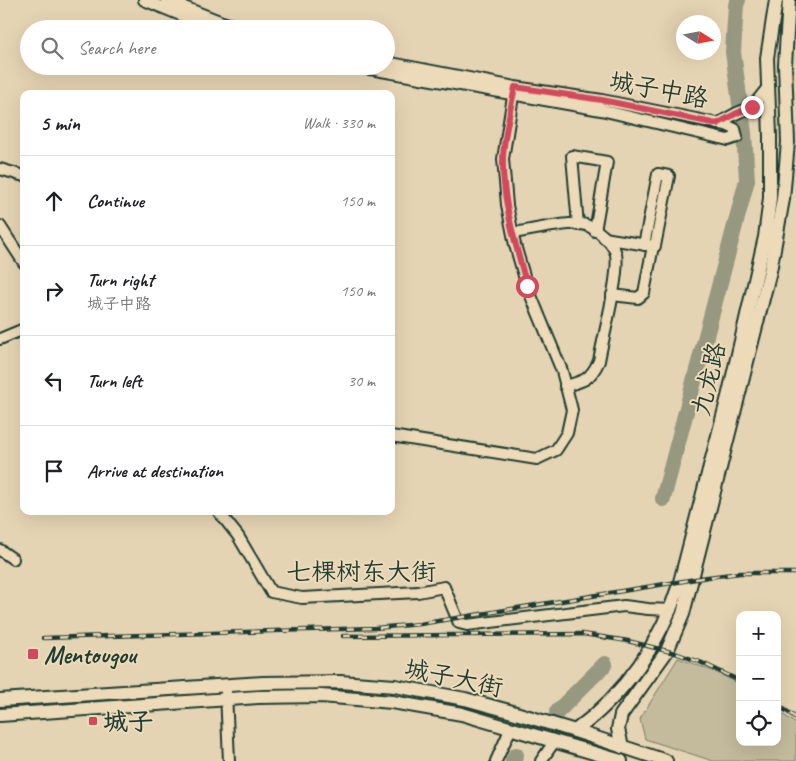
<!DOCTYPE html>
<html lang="en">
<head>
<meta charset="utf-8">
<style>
	:root { --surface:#fff; --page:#f2f2f2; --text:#202124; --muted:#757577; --line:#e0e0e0 }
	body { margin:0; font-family:Caveat,"LXGW WenKai TC",sans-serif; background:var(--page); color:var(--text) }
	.controls { position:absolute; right:15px; bottom:15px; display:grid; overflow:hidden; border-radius:10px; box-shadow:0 5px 20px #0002 }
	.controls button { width:45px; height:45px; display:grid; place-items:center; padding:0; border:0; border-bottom:1px solid var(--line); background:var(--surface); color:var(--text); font:25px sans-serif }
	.compass { position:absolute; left:676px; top:15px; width:45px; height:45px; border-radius:50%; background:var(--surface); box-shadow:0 5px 20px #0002; rotate:101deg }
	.stop { position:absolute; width:15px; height:15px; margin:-11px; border:4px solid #d1495b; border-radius:50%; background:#fff }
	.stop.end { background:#d1495b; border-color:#fff; box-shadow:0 1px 5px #0008 }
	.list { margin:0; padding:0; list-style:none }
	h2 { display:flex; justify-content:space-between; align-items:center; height:65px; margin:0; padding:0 20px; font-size:21px }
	h2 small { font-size:16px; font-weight:400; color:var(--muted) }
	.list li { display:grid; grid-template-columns:32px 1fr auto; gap:15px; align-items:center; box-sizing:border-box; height:90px; padding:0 20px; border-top:1px solid var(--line) }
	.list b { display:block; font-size:19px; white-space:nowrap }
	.list p { margin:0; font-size:16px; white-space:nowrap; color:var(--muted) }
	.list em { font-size:16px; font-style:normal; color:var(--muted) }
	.icon { flex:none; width:28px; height:28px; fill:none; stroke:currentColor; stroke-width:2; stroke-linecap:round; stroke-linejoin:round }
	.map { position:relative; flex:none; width:796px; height:761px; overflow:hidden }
	.search { position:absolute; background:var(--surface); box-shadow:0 5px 20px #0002; left:20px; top:20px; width:375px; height:55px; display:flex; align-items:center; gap:12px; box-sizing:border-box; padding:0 18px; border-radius:28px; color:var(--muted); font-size:19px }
	.panel { position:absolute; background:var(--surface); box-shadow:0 5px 20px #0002; left:20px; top:90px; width:375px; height:425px; border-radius:10px }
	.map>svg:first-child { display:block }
	.green { fill:#c4bb9d; stroke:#727c68 }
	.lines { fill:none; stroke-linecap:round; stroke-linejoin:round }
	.river { stroke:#979880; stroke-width:16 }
	.minor-casing { stroke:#1f3d34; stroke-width:14 }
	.major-casing { stroke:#1f3d34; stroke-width:16 }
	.minor { stroke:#eddab8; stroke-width:10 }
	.major { stroke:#eddab8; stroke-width:12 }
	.rail-casing { stroke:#1f3d34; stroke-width:4.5 }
	.rail { stroke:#eddab8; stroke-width:2.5; stroke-dasharray:8; stroke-linecap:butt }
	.route { stroke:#d1495b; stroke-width:6 }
	.poi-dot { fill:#d1495b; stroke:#eddab8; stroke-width:2 }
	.labels { text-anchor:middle; stroke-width:4; stroke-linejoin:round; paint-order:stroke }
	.street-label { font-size:25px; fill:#1f3d34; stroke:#eddab8 }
	.poi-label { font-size:25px; font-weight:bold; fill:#1f3d34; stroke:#eddab8; text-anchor:start }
</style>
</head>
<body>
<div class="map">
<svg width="796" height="761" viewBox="0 0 796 761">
	<rect width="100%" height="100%" fill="#e5d4b3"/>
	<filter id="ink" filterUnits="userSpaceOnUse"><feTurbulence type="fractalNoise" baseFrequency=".02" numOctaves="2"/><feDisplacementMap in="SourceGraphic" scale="10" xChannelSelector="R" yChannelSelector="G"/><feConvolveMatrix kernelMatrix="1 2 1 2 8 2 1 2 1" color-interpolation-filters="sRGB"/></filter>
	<g filter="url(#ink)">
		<path class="green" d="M678,658L713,671L740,684V742H777V710L796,724V761H713L645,739L640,719Z"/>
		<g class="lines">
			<g class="river">
				<path d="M663,499L747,180L744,133L733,52L736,5L738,0"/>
				<path d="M557,712L605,664"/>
				<path d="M513,761L516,755"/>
			</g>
			<g class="minor-casing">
				<g id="minor">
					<path d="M144,0L215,29"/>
					<path d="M166,0L222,22L244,29"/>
					<path d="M353,66L601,110L728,140L737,137L735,129L726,125L602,100L515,87L386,62"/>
					<path d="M717,124L737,113L752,107L768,87"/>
					<path d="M0,169L24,176"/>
					<path d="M578,225L572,156L607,162L595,231"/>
					<path d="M0,226L24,263"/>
					<path d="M513,233C530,231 571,220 586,225C597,229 613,242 616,254C620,275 603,337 599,361C590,380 584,381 565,386"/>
					<path d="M604,238L653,246H655L669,176L658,174L644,245"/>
					<path d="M612,295L638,298L644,293L653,246"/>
					<path d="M0,339L24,329"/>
					<path d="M391,436L537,459L556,450L567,433L572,410L562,371L527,286L515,245L507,205L503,159L514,90"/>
					<path d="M218,511L238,536L271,592L302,598L418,592L444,587L459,623L467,625L624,606L648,609L671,610"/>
					<path d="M0,550L13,559"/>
					<path d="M226,692L229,761"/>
					<path d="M496,761L511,728"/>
					<path d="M541,761L554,742"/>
				</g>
			</g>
			<g class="major-casing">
				<g id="major">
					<path d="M0,700L263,683L340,682L395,686L465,699L509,711L575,731L666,761"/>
					<path d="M0,715L258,697L321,696L392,702L462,714L621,761"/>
					<path d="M575,731C626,693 661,642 680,582L729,393L765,237L770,198V136L767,58L776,0"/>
					<path d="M622,747L618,729L621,715L667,651L683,614L770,271L783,199L788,142L785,65L789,0"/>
				</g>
			</g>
			<use href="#minor" class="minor"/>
			<use href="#major" class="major"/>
			<g class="rail-casing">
				<g id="rail">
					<path d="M343,636L583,634L628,641L675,653L700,662L740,681"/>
					<path d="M43,638L375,628L420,624L708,577L740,573H796"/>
					<path d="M777,704L796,718"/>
				</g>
			</g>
			<use href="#rail" class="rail"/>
		</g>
	</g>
	<g class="lines" filter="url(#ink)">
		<path class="route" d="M527,286C516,246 502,201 503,160C503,139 511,108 515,87L602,100L717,124L737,113L752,107"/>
	</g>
	<g class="poi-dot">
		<rect x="27" y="648" width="12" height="12" rx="2.5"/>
		<rect x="88" y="716" width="10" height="10" rx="2.5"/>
	</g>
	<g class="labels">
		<g class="street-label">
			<text transform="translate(659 89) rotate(11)" y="9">城子中路</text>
			<text transform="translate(708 379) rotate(-77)" y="9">九龙路</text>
			<text x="361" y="580">七棵树东大街</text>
			<text transform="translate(454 677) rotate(12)" y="9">城子大街</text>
		</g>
		<g class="poi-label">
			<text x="44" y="663">Mentougou</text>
			<text x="103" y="730">城子</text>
		</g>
	</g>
</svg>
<div class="controls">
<button>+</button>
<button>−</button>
<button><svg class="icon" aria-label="locate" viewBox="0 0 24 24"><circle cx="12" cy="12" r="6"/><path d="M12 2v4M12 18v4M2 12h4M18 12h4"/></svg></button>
</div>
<svg class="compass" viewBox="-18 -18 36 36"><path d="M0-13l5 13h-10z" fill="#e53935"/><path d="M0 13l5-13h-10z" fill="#757577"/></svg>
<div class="stop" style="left:527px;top:286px"></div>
<div class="stop end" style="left:752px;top:107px"></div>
<div class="search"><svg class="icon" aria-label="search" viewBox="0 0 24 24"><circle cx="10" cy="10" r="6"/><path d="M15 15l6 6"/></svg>Search here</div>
<section class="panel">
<h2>5 min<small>Walk · 330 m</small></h2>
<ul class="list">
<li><svg class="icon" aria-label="ahead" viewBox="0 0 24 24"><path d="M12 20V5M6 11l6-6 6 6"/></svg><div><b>Continue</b></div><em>150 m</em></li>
<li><svg class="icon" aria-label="right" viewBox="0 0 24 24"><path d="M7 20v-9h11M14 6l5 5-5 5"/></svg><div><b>Turn right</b><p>城子中路</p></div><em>150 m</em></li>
<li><svg class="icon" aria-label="left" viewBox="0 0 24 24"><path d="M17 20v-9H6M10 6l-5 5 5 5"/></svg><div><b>Turn left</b></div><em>30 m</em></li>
<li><svg class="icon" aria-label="arrive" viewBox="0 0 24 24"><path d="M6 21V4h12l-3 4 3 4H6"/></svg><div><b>Arrive at destination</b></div></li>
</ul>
</section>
</div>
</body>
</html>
